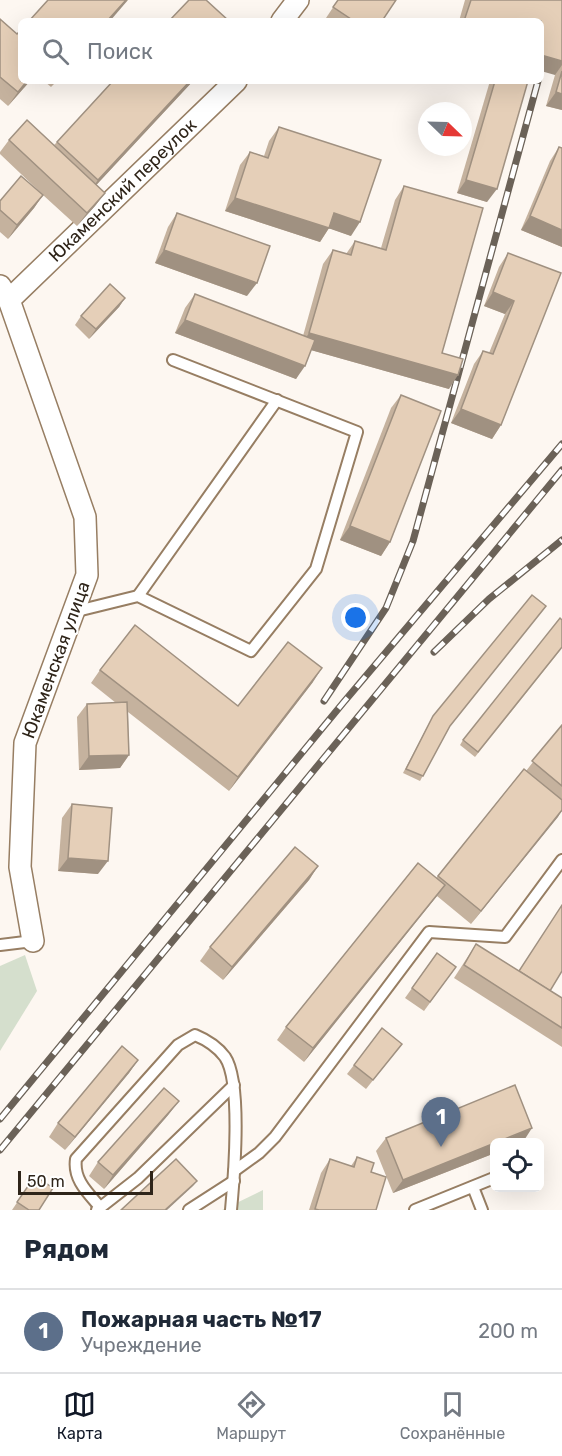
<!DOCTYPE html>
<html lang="ru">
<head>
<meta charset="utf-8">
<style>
	:root { --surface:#fff; --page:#f6f6f7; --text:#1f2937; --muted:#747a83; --line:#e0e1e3; --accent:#111827 }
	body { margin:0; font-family:Rubik,sans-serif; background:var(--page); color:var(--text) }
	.controls { position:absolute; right:18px; bottom:18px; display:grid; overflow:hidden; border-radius:9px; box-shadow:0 6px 24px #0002 }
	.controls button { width:54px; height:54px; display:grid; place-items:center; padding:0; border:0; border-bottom:2px solid var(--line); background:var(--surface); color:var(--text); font:30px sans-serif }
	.compass { position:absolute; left:418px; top:102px; width:54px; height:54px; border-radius:50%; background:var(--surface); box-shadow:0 6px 24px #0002; rotate:113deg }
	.scale { position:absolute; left:18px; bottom:15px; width:135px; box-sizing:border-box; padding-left:6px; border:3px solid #2e2419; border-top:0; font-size:16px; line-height:21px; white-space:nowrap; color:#2e2419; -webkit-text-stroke:4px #fff; paint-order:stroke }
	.you { position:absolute; left:356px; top:618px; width:21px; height:21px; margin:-15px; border:4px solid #fff; border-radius:50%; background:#1a73e8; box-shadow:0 0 0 9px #1a73e833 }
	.badge { display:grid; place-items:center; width:39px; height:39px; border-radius:50%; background:var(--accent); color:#fff; font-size:20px; font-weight:700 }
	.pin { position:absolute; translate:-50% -50px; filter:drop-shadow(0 2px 3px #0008) }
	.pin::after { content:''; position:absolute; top:32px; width:21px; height:18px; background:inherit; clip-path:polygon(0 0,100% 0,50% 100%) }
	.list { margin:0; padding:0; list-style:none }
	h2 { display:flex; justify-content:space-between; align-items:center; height:78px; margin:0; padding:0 24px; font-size:26px }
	h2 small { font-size:20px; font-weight:400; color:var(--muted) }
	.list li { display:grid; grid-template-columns:39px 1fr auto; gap:18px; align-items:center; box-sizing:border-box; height:84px; padding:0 24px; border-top:2px solid var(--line) }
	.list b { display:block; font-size:22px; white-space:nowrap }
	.list p { margin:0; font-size:20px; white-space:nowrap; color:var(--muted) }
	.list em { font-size:20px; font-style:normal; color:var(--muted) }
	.icon { flex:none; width:33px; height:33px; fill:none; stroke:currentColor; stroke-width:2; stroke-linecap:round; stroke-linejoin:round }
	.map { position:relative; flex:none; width:562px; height:1210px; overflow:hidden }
	.search { position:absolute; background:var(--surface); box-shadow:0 6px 24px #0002; left:18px; right:18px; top:18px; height:66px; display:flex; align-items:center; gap:15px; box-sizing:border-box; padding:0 21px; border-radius:9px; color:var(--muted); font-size:22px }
	.sheet { height:162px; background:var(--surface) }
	nav { display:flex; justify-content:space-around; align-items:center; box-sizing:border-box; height:84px; border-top:2px solid var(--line); background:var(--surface); font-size:16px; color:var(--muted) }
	nav a { display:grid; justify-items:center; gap:3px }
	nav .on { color:var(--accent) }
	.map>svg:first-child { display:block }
	.green { fill:#d5dfcd }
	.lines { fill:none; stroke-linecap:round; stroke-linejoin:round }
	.service-casing { stroke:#977e63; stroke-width:14 }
	.minor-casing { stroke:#977e63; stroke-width:24 }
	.service { stroke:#fff; stroke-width:10 }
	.minor { stroke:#fff; stroke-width:21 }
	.rail-casing { stroke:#6b6258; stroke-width:7 }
	.rail { stroke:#fff; stroke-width:4.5; stroke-dasharray:14; stroke-linecap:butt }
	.wall { fill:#c5b29e }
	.shaded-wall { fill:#a09181 }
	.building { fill:#e5cfb8; stroke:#a09181; stroke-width:1.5 }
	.labels { text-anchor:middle; stroke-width:4.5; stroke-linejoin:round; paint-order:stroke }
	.street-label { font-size:18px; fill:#2e2419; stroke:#fff }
</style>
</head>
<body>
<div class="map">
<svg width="562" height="1210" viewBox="0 0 562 1210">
	<rect width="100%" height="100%" fill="#fdf7f1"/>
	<g class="green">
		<path d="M25,955L37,991L0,1051V966Z"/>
		<path d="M263,1190V1210H222Z"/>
	</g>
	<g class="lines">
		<g class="service-casing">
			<g id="service">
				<path d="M138,596L277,400"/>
				<path d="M73,612L138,596L251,651L316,569L357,432L173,360"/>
				<path d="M0,945L33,941"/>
				<path d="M234,1171L259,1153L275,1137L429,932L505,937L562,860"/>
				<path d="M473,1187L482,1210"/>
				<path d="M100,1207C87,1192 73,1179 76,1159L178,1045L195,1035C207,1040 217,1046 225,1057C242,1082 234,1178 231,1210"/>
				<path d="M97,1210L138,1178L234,1085"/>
				<path d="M189,1210L234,1181"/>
				<path d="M415,1210L494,1178"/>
			</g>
		</g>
		<g class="minor-casing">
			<g id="minor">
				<path d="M282,21L298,0"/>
				<path d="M0,286L9,300L85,517L87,575L25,743L20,867L33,941"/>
				<path id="s1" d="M9,300L236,81"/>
			</g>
		</g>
		<use href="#service" class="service"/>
		<use href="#minor" class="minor"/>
		<g class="rail-casing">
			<g id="rail">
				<path d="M434,652L489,599L562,540"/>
				<path d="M324,701L386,608L413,541L538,81"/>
				<path d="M0,1119L343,703L562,444"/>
				<path d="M0,1150L562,470"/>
			</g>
		</g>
		<use href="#rail" class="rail"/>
	</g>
	<g class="wall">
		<path d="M338,0L382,21H324Z"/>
		<path d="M465,0H562V110L546,106L555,75L541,21H459Z"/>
		<path d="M0,19L17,34L30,81L8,106L0,99Z"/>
		<path d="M44,81H57L51,87Z"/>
		<path d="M193,81L96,185L105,193L95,206L77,226L43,195L34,208L8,239L0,232V201L41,193L0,154V152L9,140L54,145L57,142Z"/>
		<path d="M490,81H528L487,202L457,193Z"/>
		<path d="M279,127L351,236L329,228L320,242L225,211L240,165L250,152L264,156L269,141Z"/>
		<path d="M559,147L562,247L521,230L550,161Z"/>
		<path d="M404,186L442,353L449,389L311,350L296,379L175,333L185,308L195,294L303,336L323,264L333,250L346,254L355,241L381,248L395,200Z"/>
		<path d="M177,213L247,296L155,263L168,227Z"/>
		<path d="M508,253L561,273L501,425L492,439L451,423L474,364L483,351L489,353L505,314L484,306L499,267Z"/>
		<path d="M125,298L119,307L89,339L75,325L81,316Z"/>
		<path d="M401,395L390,542L381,556L340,540L391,408Z"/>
		<path d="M562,648L475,757L460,745L463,740Z"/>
		<path d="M100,670L238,706L313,682L229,791L128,712L129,755L120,768L79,770L77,717L87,704L116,703L91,683Z"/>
		<path d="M433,716L449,728L420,781L403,773Z"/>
		<path d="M562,725V811L471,924L437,896L304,1062L277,1040L286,1027L436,878L524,769L526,771Z"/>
		<path d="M72,804L98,874L58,871L62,818Z"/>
		<path d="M318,866L309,880L223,980L200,961L210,947Z"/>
		<path d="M476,944L562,998V1047L454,978Z"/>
		<path d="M437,953L456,967L424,1011L405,998Z"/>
		<path d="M402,1044L366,1089L347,1074L354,1065Z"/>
		<path d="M138,1060L129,1073L65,1150L49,1137L58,1123Z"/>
		<path d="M169,1114L104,1189L89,1176L98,1162Z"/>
		<path d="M386,1138L523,1142L521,1143H495V1153L393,1193L376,1151Z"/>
		<path d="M357,1157L371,1172L376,1210H309L321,1173L330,1159L351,1166Z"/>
		<path d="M29,1185L39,1210H12Z"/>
	</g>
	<g class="shaded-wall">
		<path d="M126,0H128L110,21H107Z"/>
		<path d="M541,55L562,61V65L555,75L541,71Z"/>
		<path d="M27,81H30L8,106L18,92Z"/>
		<path d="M190,81H193L88,194L98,180Z"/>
		<path d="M556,92L562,94V110L546,106Z"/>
		<path d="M466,180L497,189L487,202L457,193Z"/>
		<path d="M105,193L95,206L77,226L87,213Z"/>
		<path d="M43,195L34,208L8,239L17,225Z"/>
		<path d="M235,198L329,228L320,242L225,211Z"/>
		<path d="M334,213L360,222L351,236L325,227Z"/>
		<path d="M530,216L562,230V247L521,230Z"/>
		<path d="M164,250L257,283L247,296L155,263Z"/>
		<path d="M493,292L514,301L505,314L484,306Z"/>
		<path d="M125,298L119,307L89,339L96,329Z"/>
		<path d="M185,320L305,366L296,379L175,333Z"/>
		<path d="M309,333L458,375L449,389L300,347Z"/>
		<path d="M461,409L501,425L492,439L451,423Z"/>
		<path d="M350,526L390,542L381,556L340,540Z"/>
		<path d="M322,668L313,682L229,791L238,777Z"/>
		<path d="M129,755L120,768L79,770L89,756Z"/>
		<path d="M562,810L558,817L471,924L481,911Z"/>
		<path d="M68,858L108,861L98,874L58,871Z"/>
		<path d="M318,866L309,880L223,980L232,967Z"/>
		<path d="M445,885L435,898L304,1062L313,1048Z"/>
		<path d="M138,1060L129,1073L65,1150L75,1137Z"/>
		<path d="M179,1101L169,1114L104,1189L113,1175Z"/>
		<path d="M532,1128L523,1142L521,1143H496Z"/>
		<path d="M495,1143V1153L393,1193L403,1180Z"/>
		<path d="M197,1181L193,1186L167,1210H165Z"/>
	</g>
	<g class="building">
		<path d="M48,0H126L107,21H29Z"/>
		<path d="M189,0H206L229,21H169Z"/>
		<path d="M338,0H396L382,21H354L333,7Z"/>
		<path d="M471,0H562V61L541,55V21H464Z"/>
		<path d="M0,19L17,34L21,30V81H27L18,92L0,77Z"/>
		<path d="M562,71V94L556,92Z"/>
		<path d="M113,81H190L98,180L57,142Z"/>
		<path d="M495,81H528L497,189L466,180Z"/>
		<path d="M27,120L105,193L87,213L9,140Z"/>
		<path d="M279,127L381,160L360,222L334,213L329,228L235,198L250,152L268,158Z"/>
		<path d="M559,147L562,148V230L530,216Z"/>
		<path d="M21,176L43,195L17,225L0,210V201Z"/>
		<path d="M404,186L483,208L442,353L463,359L458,375L309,333L333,250L351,255L355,241L386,250Z"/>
		<path d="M177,213L270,246L257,283L164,250Z"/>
		<path d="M508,253L561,273L501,425L461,409L483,351L493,354L514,301L493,292Z"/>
		<path d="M110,284L125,298L96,329L81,316Z"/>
		<path d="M195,294L315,340L305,366L185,320Z"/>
		<path d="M401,395L441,411L390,542L350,526Z"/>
		<path d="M532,595L546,606L450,726L423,776L406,769L433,716Z"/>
		<path d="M560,618L562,620V647L478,752L463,740Z"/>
		<path d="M135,625L238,706L288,642L322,668L238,777L100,670Z"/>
		<path d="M127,702L129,755L89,756L87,704Z"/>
		<path d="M562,725V786L532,761Z"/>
		<path d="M524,769L562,800V810L481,911L438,876Z"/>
		<path d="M72,804L112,808L108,861L68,858Z"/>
		<path d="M295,847L318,866L232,967L210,947Z"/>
		<path d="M418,863L445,885L313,1048L286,1027Z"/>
		<path d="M562,905V971L550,991L519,971Z"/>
		<path d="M476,944L562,998V1028L464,965Z"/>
		<path d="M437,953L456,967L430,1002L412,988Z"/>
		<path d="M382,1028L402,1044L373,1080L354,1065Z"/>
		<path d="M122,1046L138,1060L75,1137L58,1123Z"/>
		<path d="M515,1085L532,1128L403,1180L386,1138Z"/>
		<path d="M164,1088L179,1101L113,1175L98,1162Z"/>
		<path d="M357,1157L374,1163L371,1172L386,1177L376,1210H319L315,1209L330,1159L354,1167Z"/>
		<path d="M176,1159L197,1181L165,1210H121Z"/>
		<path d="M35,1176L53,1188L39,1210H29L17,1202Z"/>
	</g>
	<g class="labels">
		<g class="street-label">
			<text dy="6" stroke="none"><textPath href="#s1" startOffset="158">Юкаменский переулок</textPath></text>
			<text transform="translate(56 660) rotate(-70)" y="6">Юкаменская улица</text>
		</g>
	</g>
</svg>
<div class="controls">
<button><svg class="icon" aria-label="locate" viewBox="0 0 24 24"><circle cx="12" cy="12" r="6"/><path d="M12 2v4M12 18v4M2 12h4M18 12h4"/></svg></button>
</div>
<svg class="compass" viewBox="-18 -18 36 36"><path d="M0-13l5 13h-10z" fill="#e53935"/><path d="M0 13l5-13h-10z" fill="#747a83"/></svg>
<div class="scale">50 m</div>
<div class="you"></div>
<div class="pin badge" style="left:441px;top:1147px;background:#5c6f8a">1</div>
<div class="search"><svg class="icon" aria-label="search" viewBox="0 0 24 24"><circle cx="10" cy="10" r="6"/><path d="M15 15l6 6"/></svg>Поиск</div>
</div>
<section class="sheet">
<h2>Рядом<small></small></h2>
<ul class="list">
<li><span class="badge" style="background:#5c6f8a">1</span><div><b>Пожарная часть №17</b><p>Учреждение</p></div><em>200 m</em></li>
</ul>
</section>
<nav>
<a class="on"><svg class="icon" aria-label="map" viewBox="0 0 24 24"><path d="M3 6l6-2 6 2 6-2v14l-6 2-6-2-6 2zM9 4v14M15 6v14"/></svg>Карта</a>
<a><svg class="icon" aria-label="directions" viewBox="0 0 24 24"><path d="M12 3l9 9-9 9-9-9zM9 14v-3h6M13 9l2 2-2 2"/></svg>Маршрут</a>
<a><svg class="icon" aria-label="saved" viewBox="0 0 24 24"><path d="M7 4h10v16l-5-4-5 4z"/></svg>Сохранённые</a>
</nav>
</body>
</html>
